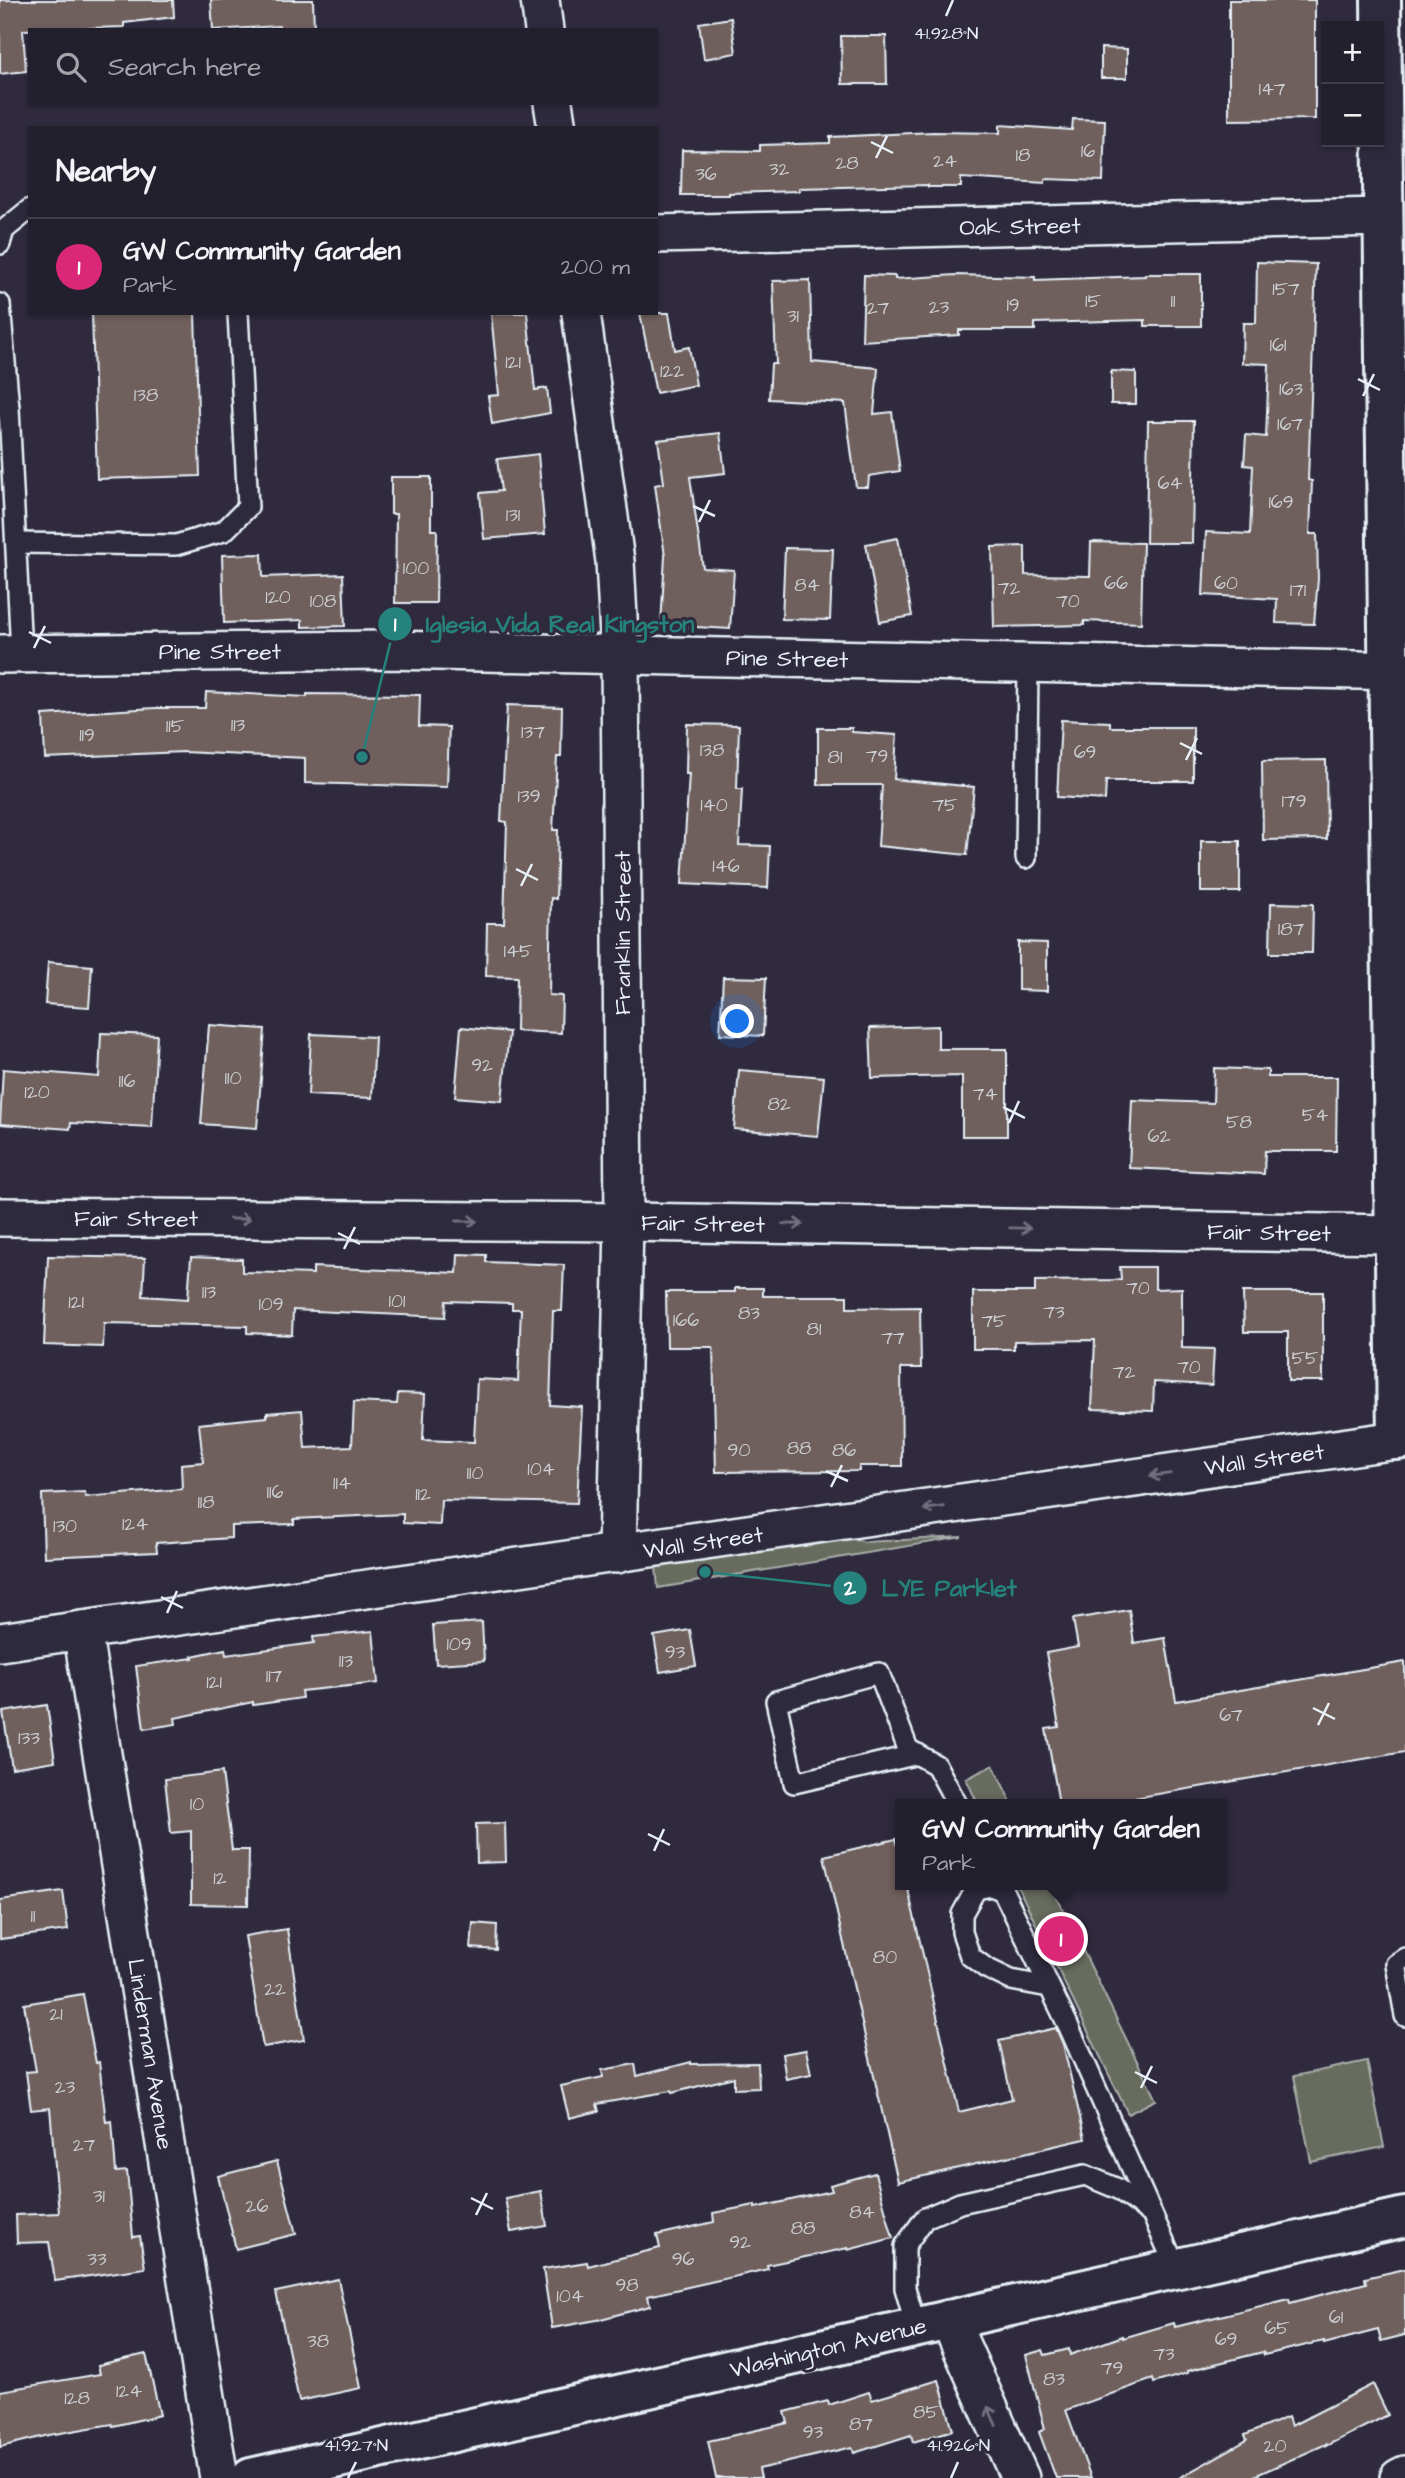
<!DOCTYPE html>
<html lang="en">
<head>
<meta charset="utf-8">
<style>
	:root { --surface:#23202e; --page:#2f2d3a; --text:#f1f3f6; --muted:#a3a3aa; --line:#403e4a; --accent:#db2777 }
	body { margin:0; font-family:"Architects Daughter",sans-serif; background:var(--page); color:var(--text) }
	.controls { position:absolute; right:21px; top:21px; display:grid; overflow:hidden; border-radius:0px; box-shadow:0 2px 5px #0004 }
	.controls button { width:63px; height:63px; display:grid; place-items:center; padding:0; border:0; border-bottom:2px solid var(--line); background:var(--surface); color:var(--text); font:35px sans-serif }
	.you { position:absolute; left:738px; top:1022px; width:24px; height:24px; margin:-18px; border:5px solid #fff; border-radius:50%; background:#1a73e8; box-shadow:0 0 0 10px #1a73e833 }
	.badge { display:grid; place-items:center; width:46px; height:46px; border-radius:50%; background:var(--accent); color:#fff; font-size:23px; font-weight:700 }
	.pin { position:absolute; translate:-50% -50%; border:4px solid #fff; box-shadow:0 2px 7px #0006 }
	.popup { position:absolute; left:895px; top:1799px; width:332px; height:91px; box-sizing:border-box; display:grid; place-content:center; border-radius:0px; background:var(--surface); filter:drop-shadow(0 2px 5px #0005); font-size:23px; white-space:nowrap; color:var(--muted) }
	.popup b { font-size:26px; color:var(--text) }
	.popup::after { content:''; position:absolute; left:50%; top:100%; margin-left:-14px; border:14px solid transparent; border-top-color:var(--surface) }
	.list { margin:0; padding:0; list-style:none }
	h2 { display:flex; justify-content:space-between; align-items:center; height:91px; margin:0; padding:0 28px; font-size:30px }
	h2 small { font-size:23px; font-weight:400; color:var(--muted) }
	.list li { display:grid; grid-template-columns:46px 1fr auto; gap:21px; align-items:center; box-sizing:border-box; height:98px; padding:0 28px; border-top:2px solid var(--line) }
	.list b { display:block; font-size:26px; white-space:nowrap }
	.list p { margin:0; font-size:23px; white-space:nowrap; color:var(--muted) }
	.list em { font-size:23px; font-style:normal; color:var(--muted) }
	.icon { flex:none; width:38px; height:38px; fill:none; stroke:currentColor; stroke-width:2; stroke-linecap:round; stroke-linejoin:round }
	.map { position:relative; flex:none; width:1405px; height:2478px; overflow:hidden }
	.search { position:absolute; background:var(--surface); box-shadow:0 2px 5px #0004; left:28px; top:28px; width:630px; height:77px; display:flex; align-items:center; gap:18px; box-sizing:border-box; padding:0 24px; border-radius:0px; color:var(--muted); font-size:26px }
	.panel { position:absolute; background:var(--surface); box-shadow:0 2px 5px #0004; left:28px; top:126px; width:630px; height:189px; border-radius:0px }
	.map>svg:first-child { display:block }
	.green { fill:#686c5e; stroke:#a8aeab; stroke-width:2 }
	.building { fill:#70605d; stroke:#e8f1f8; stroke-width:2 }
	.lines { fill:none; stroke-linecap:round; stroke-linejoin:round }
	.service-casing { stroke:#e8f1f8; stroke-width:24 }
	.minor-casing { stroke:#e8f1f8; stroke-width:42 }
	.secondary-casing { stroke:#e8f1f8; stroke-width:44 }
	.primary-casing { stroke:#e8f1f8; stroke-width:44 }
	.service { stroke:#2f2a3d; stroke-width:19 }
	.minor { stroke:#2f2a3d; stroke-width:37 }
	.secondary { stroke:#2f2a3d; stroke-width:38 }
	.primary { stroke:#2f2a3d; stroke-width:38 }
	.oneway { stroke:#70707e }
	.ticks { fill:none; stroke:#e8f1f8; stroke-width:2.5 }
	.labels { text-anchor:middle; stroke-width:6; stroke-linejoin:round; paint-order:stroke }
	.number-label { font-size:19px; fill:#cacdd1 }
	.street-label { font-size:23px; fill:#e8f1f8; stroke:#2f2a3d }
	.ticks-label { font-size:18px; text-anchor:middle; fill:#e8f1f8; stroke:#2f2a3d; stroke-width:6; stroke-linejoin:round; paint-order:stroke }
	.leader { fill:none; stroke:#25827c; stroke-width:2.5 }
	.callout-dot { fill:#25827c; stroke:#2f2a3d; stroke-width:2.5 }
	.mark-label { font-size:21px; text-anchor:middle; font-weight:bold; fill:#fff }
	.callout-label { font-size:24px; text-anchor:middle; font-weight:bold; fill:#25827c; stroke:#2f2a3d; stroke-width:6; stroke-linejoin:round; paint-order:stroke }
</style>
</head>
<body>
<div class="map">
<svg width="1405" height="2478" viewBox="0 0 1405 2478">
	<rect width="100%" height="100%" fill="#2f2a3d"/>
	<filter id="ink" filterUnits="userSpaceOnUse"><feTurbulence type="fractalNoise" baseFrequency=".0143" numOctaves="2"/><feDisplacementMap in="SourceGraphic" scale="14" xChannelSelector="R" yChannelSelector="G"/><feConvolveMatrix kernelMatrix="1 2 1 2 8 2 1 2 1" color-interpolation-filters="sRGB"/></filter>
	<g filter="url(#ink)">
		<g class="green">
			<path d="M844,1535L864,1542L962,1537L658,1588L655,1556Z"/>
			<path d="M993,1765L1012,1804H978L966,1779Z"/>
			<path d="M1017,1885H1051L1156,2100L1128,2114Z"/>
			<path d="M1367,2061L1384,2147L1311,2162L1294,2076Z"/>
		</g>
		<g class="building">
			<path d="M0,0H173L174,17L124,23V27L23,30L26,71L0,74Z"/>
			<path d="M211,0H313L314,28L280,29L279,26L213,30Z"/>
			<path d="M1229,0H1315V119L1229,120Z"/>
			<path d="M731,18L736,53L704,59L699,23Z"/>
			<path d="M841,36H886L887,84H842Z"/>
			<path d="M1101,48L1127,49V78H1101Z"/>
			<path d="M1073,119L1105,120L1103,181L1045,179V183L961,178V187H928V185L799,188V191L729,193V195H681L682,150L760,151V145L830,143V137L933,132L1000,133V125L1072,130Z"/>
			<path d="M1257,262L1316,264L1308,480L1312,481L1310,534H1317L1318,579L1314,624L1276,623L1277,599L1203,595L1206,532L1250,534L1253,466L1244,465L1246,435L1266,437L1269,364L1242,363L1243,323H1256Z"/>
			<path d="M1145,274H1201V326H1145V320L1035,323V330H959V335L862,341L864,275L895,276V279L956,275L1035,277V280L1145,276Z"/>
			<path d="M810,280L812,362L878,368L874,414L892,412L900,471L869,476L868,487H856L845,403L769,399L771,364H776L773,281Z"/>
			<path d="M92,313H195L200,476L97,479Z"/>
			<path d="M491,313H527L535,390L547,388L550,413L492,424L488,396L499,395Z"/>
			<path d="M640,313H669L675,350L689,347L696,385L656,393Z"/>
			<path d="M1111,371L1136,372V404H1111Z"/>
			<path d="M1148,421H1194L1192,543H1146Z"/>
			<path d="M720,433L725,473L690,477L703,568L734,570L730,629L661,625L665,556L655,485L664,483L658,440Z"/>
			<path d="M538,454L545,534L484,539L480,493L501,491L497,459Z"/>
			<path d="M391,477H431V530H437L436,603H395L396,514H391Z"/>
			<path d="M898,538L912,616L880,622L866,544Z"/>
			<path d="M1091,542L1143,543L1141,623L1084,621V625L994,627L992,547L1025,546V575L1090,576Z"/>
			<path d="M785,548L833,549L830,620L782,619Z"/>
			<path d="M262,554L263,577L343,574L345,626L302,627V620L224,623L222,555Z"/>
			<path d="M206,692L307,697V694L420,695L419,726L449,727L447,787L305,783V758L184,752L45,758L43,715L155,708H205Z"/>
			<path d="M507,705L562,707L561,757H557L553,830H558L556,899L551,898L549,995L562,996L561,1033L516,1031L517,977L486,976L487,923H504L507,822L501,821Z"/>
			<path d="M1061,720L1110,722V727H1193V781H1106L1105,800L1057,797Z"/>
			<path d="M687,724L739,725L737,789H742L739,845L770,846L768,888L682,884L689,774H686Z"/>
			<path d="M818,728H852V732L897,735L894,779L974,787L967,855L878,846L882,785H818Z"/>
			<path d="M1326,760L1327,839L1263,840L1262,761Z"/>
			<rect x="1201" y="841" width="39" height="51"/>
			<path d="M1271,903L1313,904L1312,953H1270Z"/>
			<path d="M1018,942L1047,943V991L1018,990Z"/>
			<path d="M48,962L92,966L89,1007L45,1004Z"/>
			<path d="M723,977L766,978L763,1036L720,1034Z"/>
			<path d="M209,1025L265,1029L257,1128L201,1124Z"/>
			<path d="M938,1026V1049H1007V1136H962V1076L872,1078L870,1028Z"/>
			<path d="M461,1027L509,1032L502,1101L455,1097Z"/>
			<path d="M101,1033L157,1035L152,1127L71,1123L70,1129L0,1124L3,1069L99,1077Z"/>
			<path d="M311,1034L375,1037L372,1098L308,1095Z"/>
			<path d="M1214,1068L1268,1070V1077H1337L1336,1151H1265L1264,1174L1129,1168L1132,1100L1213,1103Z"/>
			<path d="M739,1070L824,1077L818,1136L734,1129Z"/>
			<path d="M458,1254L486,1255V1262L564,1265L562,1311H553L550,1405L582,1407L577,1503L441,1500L440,1525L403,1523V1514L294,1519V1524L231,1526V1538L156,1543L157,1552L44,1557L42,1494L85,1492L86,1497L182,1489L181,1464L203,1462L199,1424L267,1417V1413L302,1410L305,1448L352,1446L354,1402L397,1404L398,1393L425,1394L423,1440L474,1442L477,1379L518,1381L521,1309H512V1303L446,1301L445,1317L293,1310L292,1335L247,1333V1326L104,1323L103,1347L44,1345L48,1256L145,1258L143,1296L188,1299L191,1257L242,1259V1272L313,1274V1267L457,1273Z"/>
			<path d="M1120,1267H1155V1289L1182,1288V1348L1214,1349L1212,1385L1154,1382L1153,1411L1092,1409L1095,1340L1014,1341V1349H973V1292H1035V1281L1121,1280Z"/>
			<path d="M735,1288H763V1296H847V1308L920,1307L921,1368H901L902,1466H859V1471L716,1472L713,1347H667L666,1292H735Z"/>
			<path d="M1243,1292H1323V1381H1288V1332H1244Z"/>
			<path d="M1129,1610L1134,1643L1165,1638L1176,1701L1405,1662V1752L1099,1804H1059L1046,1729L1059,1727L1046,1653L1078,1647L1073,1619Z"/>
			<path d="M482,1622L484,1661L436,1664L433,1625Z"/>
			<path d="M690,1630L696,1666L660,1672L654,1636Z"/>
			<path d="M373,1631L378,1683L301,1691L302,1698L253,1705V1702L175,1718L176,1724L144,1729L136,1666L193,1658L192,1656L225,1649L226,1655L314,1643L313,1637Z"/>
			<path d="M47,1705L55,1761L12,1768L3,1712Z"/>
			<path d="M222,1772L232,1850H249L248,1905L191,1904V1831L171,1833L165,1779Z"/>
			<path d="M505,1823L506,1862L477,1863L476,1824Z"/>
			<path d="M896,1839L900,1854V1885H907L959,2112L1012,2099L999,2041L1056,2028L1063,2044L1085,2139L898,2182L824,1856Z"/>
			<path d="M63,1891L68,1930L0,1939V1900Z"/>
			<path d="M473,1923L497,1925L496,1950L471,1948Z"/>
			<path d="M287,1929L304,2040L263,2047L245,1936Z"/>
			<path d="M83,1994L96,2063L99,2062L106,2122L112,2121L116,2172L127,2171L133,2237L140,2236L145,2268L55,2281L49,2242L17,2243L16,2215L59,2213L50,2108L31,2110L26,2072L36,2071L24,2004Z"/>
			<path d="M806,2050L811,2074L786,2079L782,2054Z"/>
			<path d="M691,2062V2064L758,2063L759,2088L734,2089V2077L672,2093L671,2091L597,2104L599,2111L569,2118L561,2086L603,2077L602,2070L635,2064L637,2076Z"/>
			<path d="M277,2161L296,2234L236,2249L218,2176Z"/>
			<path d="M875,2173L893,2238L848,2250V2248L767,2265L768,2269L648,2296L650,2306L597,2320L552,2328L543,2269L587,2262L588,2266L660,2248L657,2235L714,2222L713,2213L755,2205V2208L832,2191L830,2185Z"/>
			<path d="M541,2191L547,2226L511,2232L505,2198Z"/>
			<path d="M1405,2269V2335L1381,2341L1378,2330L1324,2344V2341L1264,2355L1263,2352L1187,2371L1188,2373L1154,2383L1153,2379L1066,2410L1091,2478H1056L1039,2432L1045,2429L1026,2355L1043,2350L1045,2355L1069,2349L1070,2355L1123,2336V2338L1174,2323L1175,2327L1289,2299L1290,2303L1366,2283L1365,2278Z"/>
			<path d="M338,2279L361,2388L299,2401L276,2292Z"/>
			<path d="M146,2354L160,2415L113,2426L112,2424L49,2435L0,2447V2391L100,2374L98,2365Z"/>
			<path d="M939,2380L953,2430L913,2442L911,2435L854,2453L852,2447L759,2469L761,2478H716L708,2441L788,2423L785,2412L828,2401L829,2405L869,2392L872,2400Z"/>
			<path d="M1373,2384L1388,2415L1326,2446V2444L1250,2478H1179L1247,2440L1245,2435L1288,2417L1291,2426Z"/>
		</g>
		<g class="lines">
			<g class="service-casing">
				<g id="service">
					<path d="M0,244L4,230L30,209"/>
					<path d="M0,304L9,408"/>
					<path d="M0,408H9L21,653"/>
					<path d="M16,543L176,545L224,531L248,507L238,313"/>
					<path d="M1026,858L1028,663"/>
					<path d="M918,1754L794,1783L776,1701L879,1673L908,1749L936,1765L957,1804"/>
					<path d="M1405,1958L1396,1964L1405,2016"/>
					<path d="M1049,1987L1011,1980L986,1968L970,1956L962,1932V1914L976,1889L992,1886L1003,1891L1068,2025L1176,2268"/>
					<path d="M916,2327L905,2288V2246L925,2218L960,2203L1085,2175L1118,2189L1150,2213"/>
				</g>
			</g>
			<g class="minor-casing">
				<g id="minor">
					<path d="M540,0L544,30"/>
					<path d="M553,103L557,128"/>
					<path d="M656,234L1383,217"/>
					<path d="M581,313L615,561L620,655L624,1222L617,1554"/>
					<path d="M0,654L387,650L1405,671"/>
					<path d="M0,1217L624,1222L1395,1234"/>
					<path d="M82,1630L219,2478"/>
					<path d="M0,1642L1397,1440"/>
					<path d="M949,2319L1020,2478"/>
					<path d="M1399,2478L1405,2475"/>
				</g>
			</g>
			<g class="secondary-casing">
				<path id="secondary" d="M251,2478C636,2394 1020,2303 1405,2217"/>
			</g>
			<g class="primary-casing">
				<path id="primary" d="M1381,0L1397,1440L1405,1439"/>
			</g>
			<use href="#service" class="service"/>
			<use href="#minor" class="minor"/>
			<use href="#secondary" class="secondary"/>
			<use href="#primary" class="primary"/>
		</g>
		<defs><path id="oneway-shaft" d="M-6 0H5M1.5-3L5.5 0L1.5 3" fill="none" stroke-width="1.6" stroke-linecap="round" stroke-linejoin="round" transform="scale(1.75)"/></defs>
		<g class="oneway">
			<use href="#oneway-shaft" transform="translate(240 1219)"/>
			<use href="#oneway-shaft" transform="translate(467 1221)"/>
			<use href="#oneway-shaft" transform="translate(793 1224) rotate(1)"/>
			<use href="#oneway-shaft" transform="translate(1020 1228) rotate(1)"/>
			<use href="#oneway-shaft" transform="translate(1160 1475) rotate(172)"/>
			<use href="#oneway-shaft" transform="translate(934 1508) rotate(172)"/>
			<use href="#oneway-shaft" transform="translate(992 2416) rotate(-114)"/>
		</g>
	</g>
	<path class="ticks" d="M946,16L953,0M871,142L893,153M876,158L887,136M1358,379L1380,390M1363,396L1374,374M693,506L715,516M699,522L710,500M29,632L51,643M34,648L45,626M1180,743L1202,754M1186,760L1197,738M516,869L538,880M521,886L532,864M1003,1107L1025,1118M1009,1123L1019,1101M338,1233L360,1244M344,1249L355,1227M826,1471L848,1481M831,1487L842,1465M161,1597L183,1608M167,1613L177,1591M1313,1708L1335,1719M1318,1725L1329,1703M648,1834L670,1845M654,1851L664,1829M1135,2072L1157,2083M1141,2088L1152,2066M471,2198L493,2209M476,2215L487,2193M348,2478L356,2462M951,2478L958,2462"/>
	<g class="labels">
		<g class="number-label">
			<text x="1272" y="95">147</text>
			<text x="1088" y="157">16</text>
			<text x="1023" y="161">18</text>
			<text x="945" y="167">24</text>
			<text x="847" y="169">28</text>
			<text x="779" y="175">32</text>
			<text x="706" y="180">36</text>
			<text x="1286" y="295">157</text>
			<text x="1093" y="307">15</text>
			<text x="1173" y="307">11</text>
			<text x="1013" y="311">19</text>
			<text x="939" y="313">23</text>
			<text x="878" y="314">27</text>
			<text x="793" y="322">31</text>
			<text x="1278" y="351">161</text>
			<text x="513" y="368">121</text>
			<text x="672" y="377">122</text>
			<text x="1291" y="395">163</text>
			<text x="146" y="401">138</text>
			<text x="1290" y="430">167</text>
			<text x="1170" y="489">64</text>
			<text x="1281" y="508">169</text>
			<text x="513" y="521">131</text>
			<text x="416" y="574">100</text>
			<text x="1116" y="589">66</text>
			<text x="1226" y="589">60</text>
			<text x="807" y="591">84</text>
			<text x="1009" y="594">72</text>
			<text x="1298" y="596">171</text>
			<text x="278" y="603">120</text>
			<text x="323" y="607">108</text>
			<text x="1068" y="607">70</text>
			<text x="238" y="731">113</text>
			<text x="175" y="732">115</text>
			<text x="533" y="738">137</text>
			<text x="87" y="741">119</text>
			<text x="712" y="756">138</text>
			<text x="1085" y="758">69</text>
			<text x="877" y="762">79</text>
			<text x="835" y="763">81</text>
			<text x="529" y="802">139</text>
			<text x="1294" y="807">179</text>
			<text x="714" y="811">140</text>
			<text x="945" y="811">75</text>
			<text x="726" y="872">146</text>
			<text x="1291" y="935">187</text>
			<text x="518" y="957">145</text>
			<text x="482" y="1071">92</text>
			<text x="233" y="1084">110</text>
			<text x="127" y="1087">116</text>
			<text x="37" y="1098">120</text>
			<text x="985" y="1100">74</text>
			<text x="779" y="1110">82</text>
			<text x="1315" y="1121">54</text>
			<text x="1239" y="1128">58</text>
			<text x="1159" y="1142">62</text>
			<text x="1138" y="1294">70</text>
			<text x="209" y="1298">113</text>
			<text x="397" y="1307">101</text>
			<text x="76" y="1308">121</text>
			<text x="271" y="1310">109</text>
			<text x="1054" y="1318">73</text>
			<text x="749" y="1319">83</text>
			<text x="686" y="1326">166</text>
			<text x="994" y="1327">75</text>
			<text x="814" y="1335">81</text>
			<text x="893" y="1344">77</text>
			<text x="1305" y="1364">55</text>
			<text x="1189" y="1373">70</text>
			<text x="1124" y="1378">72</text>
			<text x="799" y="1454">88</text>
			<text x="739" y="1456">90</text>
			<text x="844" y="1456">86</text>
			<text x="541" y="1475">104</text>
			<text x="475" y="1479">110</text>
			<text x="342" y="1489">114</text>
			<text x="275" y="1498">116</text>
			<text x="423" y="1500">112</text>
			<text x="206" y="1508">118</text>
			<text x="135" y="1530">124</text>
			<text x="65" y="1532">130</text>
			<text x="459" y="1650">109</text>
			<text x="675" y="1658">93</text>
			<text x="346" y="1667">113</text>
			<text x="274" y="1682">117</text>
			<text x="214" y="1688">121</text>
			<text x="1231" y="1721">67</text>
			<text x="29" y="1744">133</text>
			<text x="197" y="1810">10</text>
			<text x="220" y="1884">12</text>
			<text x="33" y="1922">11</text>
			<text x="885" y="1963">80</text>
			<text x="275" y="1995">22</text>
			<text x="56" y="2020">21</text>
			<text x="65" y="2093">23</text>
			<text x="84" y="2151">27</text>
			<text x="99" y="2202">31</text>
			<text x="257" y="2212">26</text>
			<text x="862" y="2218">84</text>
			<text x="803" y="2234">88</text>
			<text x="740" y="2248">92</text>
			<text x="97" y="2265">33</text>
			<text x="683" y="2265">96</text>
			<text x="627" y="2291">98</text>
			<text x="570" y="2302">104</text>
			<text x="1336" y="2323">61</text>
			<text x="1277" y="2334">65</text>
			<text x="1226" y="2345">69</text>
			<text x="318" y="2347">38</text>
			<text x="1164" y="2360">73</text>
			<text x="1112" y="2374">79</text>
			<text x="1054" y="2385">83</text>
			<text x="129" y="2397">124</text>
			<text x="77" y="2404">128</text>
			<text x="926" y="2418">85</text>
			<text x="861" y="2430">87</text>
			<text x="813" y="2438">93</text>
			<text x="1275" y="2452">20</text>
		</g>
		<g class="street-label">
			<text transform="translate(1020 226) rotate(-1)" y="8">Oak Street</text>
			<text x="220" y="659">Pine Street</text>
			<text transform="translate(787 658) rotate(1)" y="8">Pine Street</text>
			<text transform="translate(622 933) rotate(-90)" y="8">Franklin Street</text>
			<text x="136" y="1226">Fair Street</text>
			<text transform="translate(703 1223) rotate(1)" y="8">Fair Street</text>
			<text transform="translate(1269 1232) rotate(1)" y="8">Fair Street</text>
			<text transform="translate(1264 1459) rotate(-8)" y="8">Wall Street</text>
			<text transform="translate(703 1542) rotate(-8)" y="8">Wall Street</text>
			<text transform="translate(151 2054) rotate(81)" y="8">Linderman Avenue</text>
			<text transform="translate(828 2347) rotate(-13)" y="8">Washington Avenue</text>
		</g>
	</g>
	<g class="ticks-label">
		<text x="946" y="39">41.928°N</text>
		<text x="356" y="2451">41.927°N</text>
		<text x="958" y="2451">41.926°N</text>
	</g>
	<path class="leader" d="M362 757L395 624M705 1572L850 1588"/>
	<g class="callout-dot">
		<circle cx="362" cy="757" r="7"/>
		<circle cx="705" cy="1572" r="7"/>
		<circle cx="395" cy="624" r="18"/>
		<circle cx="850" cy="1588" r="18"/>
	</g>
	<g class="mark-label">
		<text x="395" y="631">1</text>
		<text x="850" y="1595">2</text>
	</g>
	<g class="callout-label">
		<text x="560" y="632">Iglesia Vida Real Kingston</text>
		<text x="949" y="1596">LYE Parklet</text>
	</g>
</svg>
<div class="controls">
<button>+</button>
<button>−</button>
</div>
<div class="you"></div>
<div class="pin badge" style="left:1061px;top:1939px">1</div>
<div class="popup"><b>GW Community Garden</b>Park</div>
<div class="search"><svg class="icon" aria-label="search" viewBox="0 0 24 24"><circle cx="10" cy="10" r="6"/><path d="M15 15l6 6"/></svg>Search here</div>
<section class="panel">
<h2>Nearby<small></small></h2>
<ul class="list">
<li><span class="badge">1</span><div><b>GW Community Garden</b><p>Park</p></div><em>200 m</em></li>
</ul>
</section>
</div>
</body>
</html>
